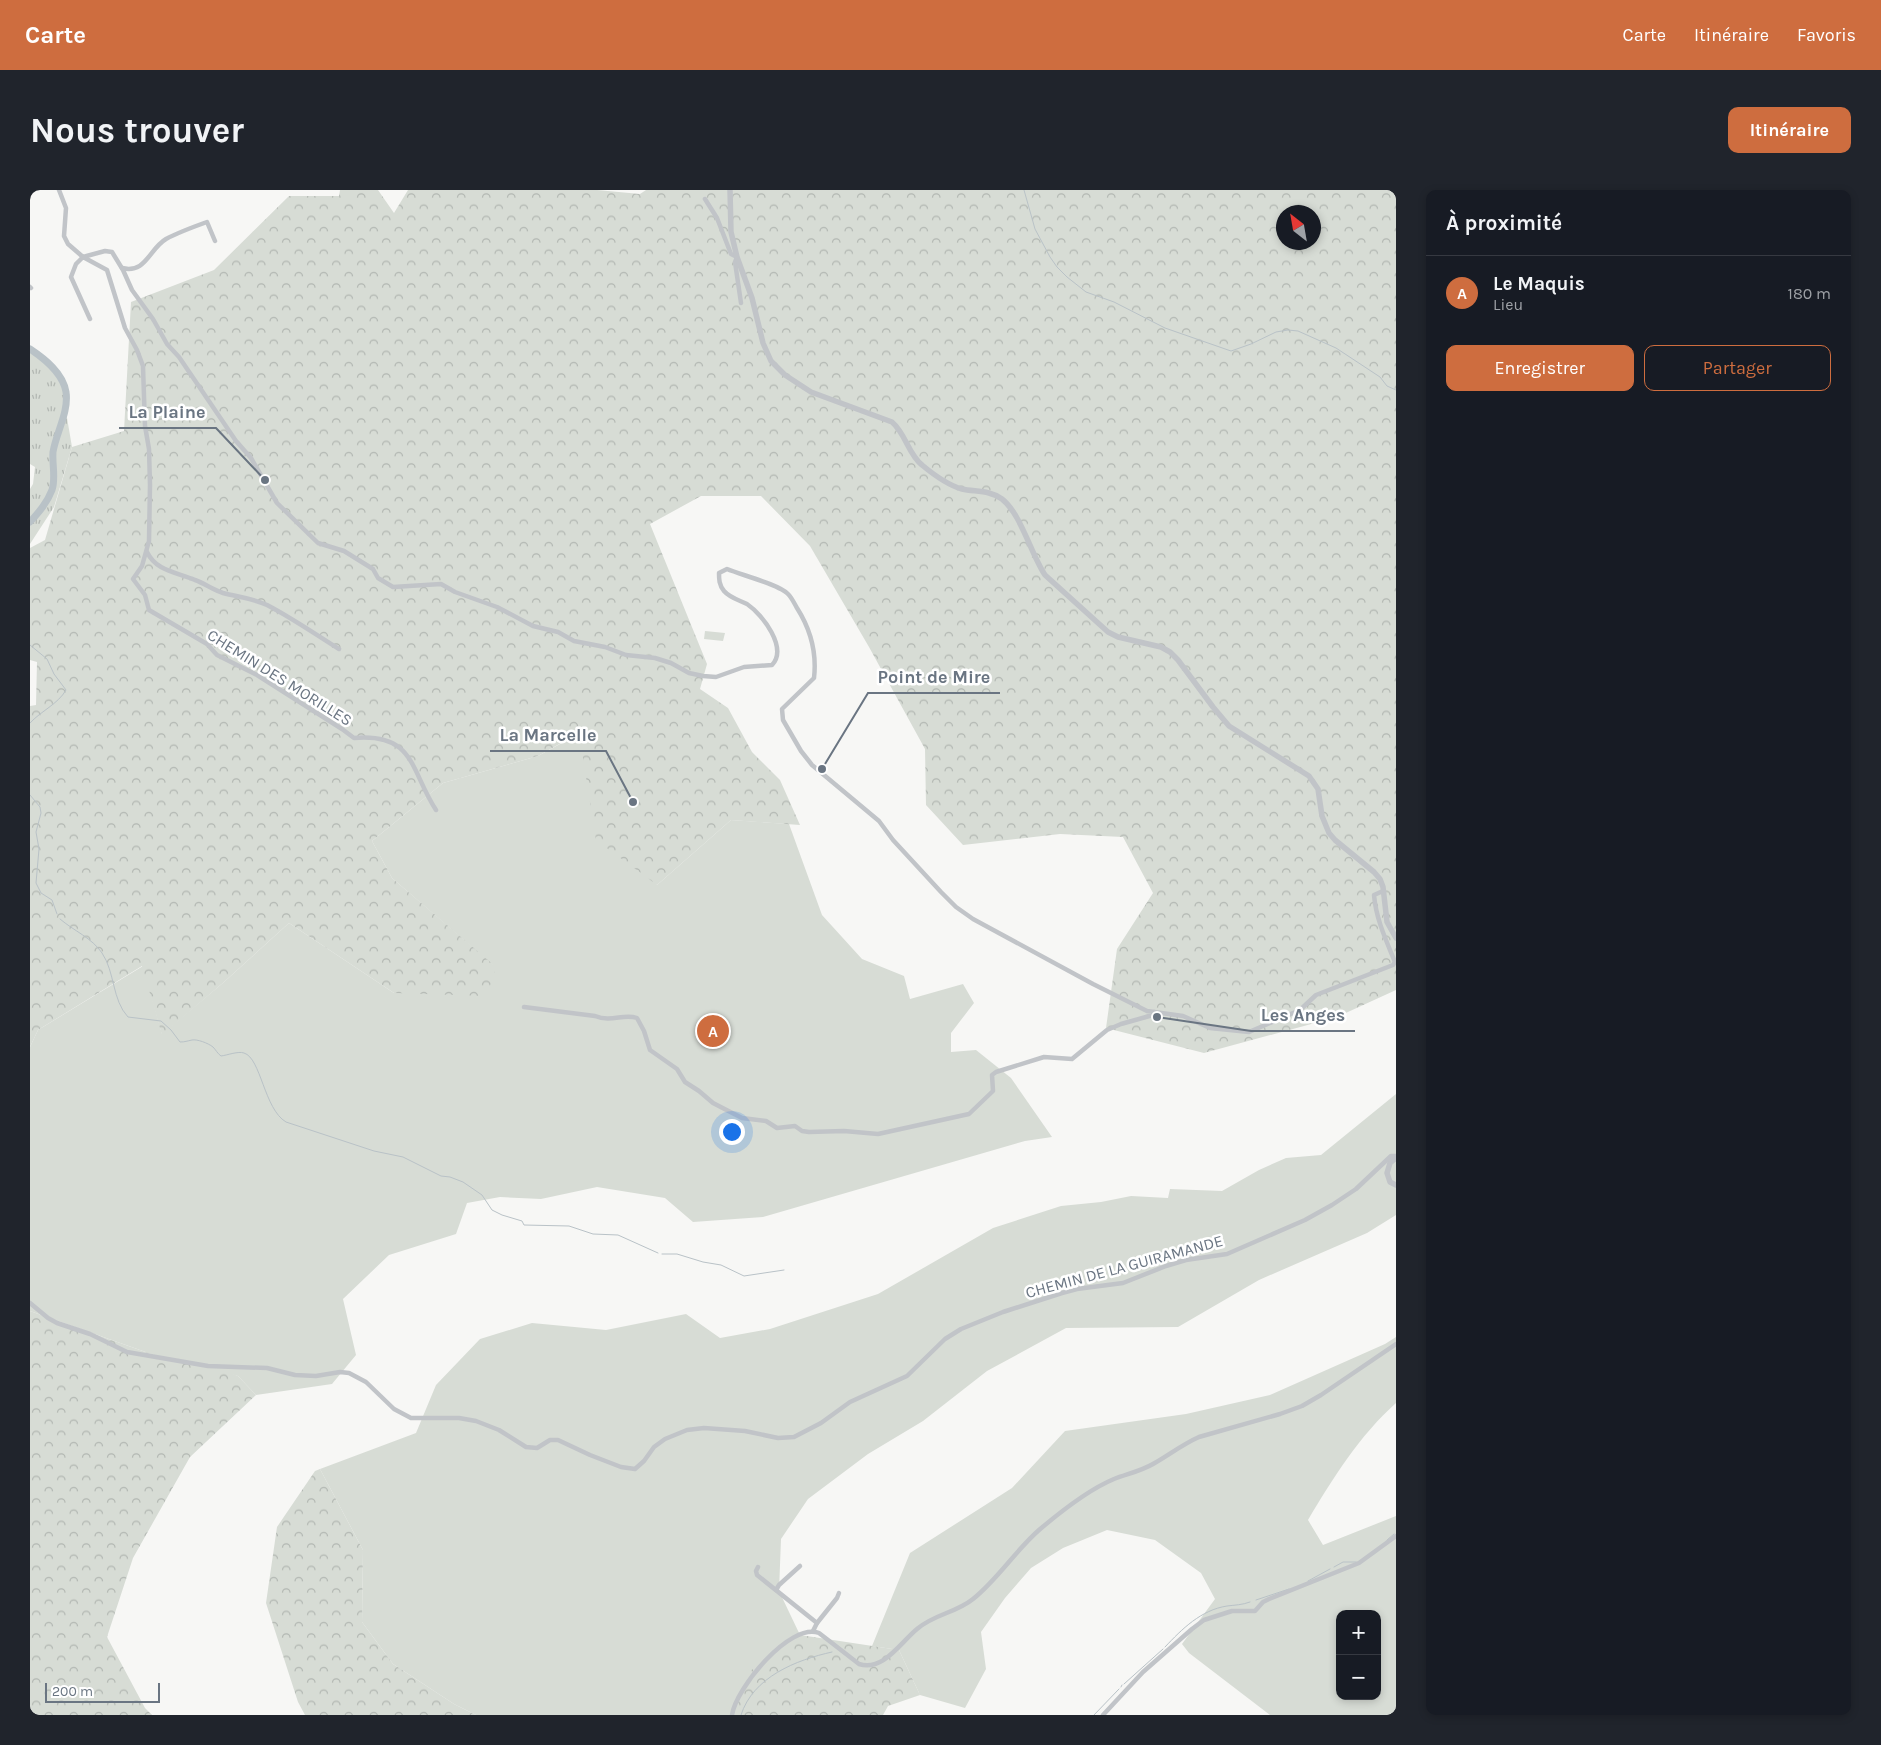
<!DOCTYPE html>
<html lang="fr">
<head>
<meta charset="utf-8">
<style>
	:root { --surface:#171b24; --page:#20242c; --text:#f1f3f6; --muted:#9ea1a6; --line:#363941; --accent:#ce6d3f }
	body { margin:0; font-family:Karla,sans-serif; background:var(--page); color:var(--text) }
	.controls { position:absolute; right:15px; bottom:15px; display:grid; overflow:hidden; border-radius:10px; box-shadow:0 2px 8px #0003 }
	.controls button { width:45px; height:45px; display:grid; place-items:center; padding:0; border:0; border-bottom:1px solid var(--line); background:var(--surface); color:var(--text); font:25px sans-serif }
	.compass { position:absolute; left:1246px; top:15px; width:45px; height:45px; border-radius:50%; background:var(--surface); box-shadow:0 2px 8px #0003; rotate:329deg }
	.scale { position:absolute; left:15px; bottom:12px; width:115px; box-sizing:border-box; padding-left:5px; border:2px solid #6a7582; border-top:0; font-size:14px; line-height:18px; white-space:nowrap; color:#6a7582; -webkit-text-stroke:4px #fff; paint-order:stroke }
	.you { position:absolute; left:701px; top:941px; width:18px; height:18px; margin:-12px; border:4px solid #fff; border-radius:50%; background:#1a73e8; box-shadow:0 0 0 8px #1a73e833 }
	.badge { display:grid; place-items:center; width:32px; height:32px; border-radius:50%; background:var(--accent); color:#fff; font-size:16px; font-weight:700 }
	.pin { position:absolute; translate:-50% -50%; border:2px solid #fff; box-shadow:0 1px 5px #0006 }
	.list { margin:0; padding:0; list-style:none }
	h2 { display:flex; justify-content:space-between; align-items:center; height:65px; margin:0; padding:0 20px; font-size:21px }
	h2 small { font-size:16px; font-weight:400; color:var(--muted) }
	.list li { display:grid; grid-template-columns:32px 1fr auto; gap:15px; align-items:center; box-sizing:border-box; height:75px; padding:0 20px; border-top:1px solid var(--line) }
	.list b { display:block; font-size:19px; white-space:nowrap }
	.list p { margin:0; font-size:16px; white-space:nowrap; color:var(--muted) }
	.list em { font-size:16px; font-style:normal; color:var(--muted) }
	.actions { display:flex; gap:10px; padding:15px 20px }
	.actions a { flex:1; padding:11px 0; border:1px solid var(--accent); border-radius:10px; text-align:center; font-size:18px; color:var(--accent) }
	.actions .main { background:var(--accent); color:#fff }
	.map { position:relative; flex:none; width:1366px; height:1525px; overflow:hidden; border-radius:10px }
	header { display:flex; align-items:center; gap:30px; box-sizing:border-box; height:70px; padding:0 25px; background:var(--accent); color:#fff }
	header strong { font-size:24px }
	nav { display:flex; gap:28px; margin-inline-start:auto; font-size:18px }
	.intro { display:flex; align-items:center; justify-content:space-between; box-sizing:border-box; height:120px; padding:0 30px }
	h1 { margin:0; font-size:35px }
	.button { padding:12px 22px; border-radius:10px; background:var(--accent); color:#fff; font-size:18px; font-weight:700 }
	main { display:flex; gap:30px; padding:0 30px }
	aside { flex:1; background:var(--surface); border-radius:10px; box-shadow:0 2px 8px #0003 }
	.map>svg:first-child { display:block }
	.green { fill:#d7dcd5; fill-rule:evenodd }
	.forest { fill:url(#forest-crowns); fill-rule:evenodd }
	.park { fill:url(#park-tufts) }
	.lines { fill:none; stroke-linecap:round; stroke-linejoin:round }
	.stream { stroke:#b9c2c7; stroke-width:1 }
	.river { stroke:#b9c2c7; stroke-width:7 }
	.minor { stroke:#c1c4c8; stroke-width:4.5 }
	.tertiary { stroke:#c1c4c8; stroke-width:5.5 }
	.labels { text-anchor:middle; stroke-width:5; stroke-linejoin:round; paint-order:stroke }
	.street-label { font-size:16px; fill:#6a7582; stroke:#fff }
	.leader { fill:none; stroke:#6a7582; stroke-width:2 }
	.callout-dot { fill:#6a7582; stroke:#fff; stroke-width:2 }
	.callout-label { font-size:18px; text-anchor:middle; font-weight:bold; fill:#6a7582; stroke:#fff; stroke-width:5; stroke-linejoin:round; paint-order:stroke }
</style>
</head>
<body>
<header>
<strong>Carte</strong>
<nav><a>Carte</a><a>Itinéraire</a><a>Favoris</a></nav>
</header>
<div class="intro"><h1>Nous trouver</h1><a class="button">Itinéraire</a></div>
<main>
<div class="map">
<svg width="1366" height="1525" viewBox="0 0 1366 1525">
	<defs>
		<pattern id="forest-crowns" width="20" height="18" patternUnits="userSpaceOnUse" patternTransform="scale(1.25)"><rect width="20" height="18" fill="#d7dcd5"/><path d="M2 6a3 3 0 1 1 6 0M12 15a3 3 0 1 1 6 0" fill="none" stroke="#b2b7b2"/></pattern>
		<pattern id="park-tufts" width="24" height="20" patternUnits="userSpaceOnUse" patternTransform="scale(1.25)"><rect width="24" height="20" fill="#d7dcd5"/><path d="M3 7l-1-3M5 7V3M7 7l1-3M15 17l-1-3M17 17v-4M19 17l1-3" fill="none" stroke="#b2b7b2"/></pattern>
	</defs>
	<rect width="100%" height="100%" fill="#f7f7f5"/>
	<g class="green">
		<path d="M675,441L695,443L693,451L674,449Z"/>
		<path d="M550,543L627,695L701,630L759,634L792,725L832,769L874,786L880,809L933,794L944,813L921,843V862L946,860L981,888L1022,947L995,951L733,1027L663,1032L635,1008L567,997L511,1009L470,1007L437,1013L426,1044L359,1065L313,1109L326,1165L302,1194L226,1205L208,1186L124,1165L0,1121V857L8,840L113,776L132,844L194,792L259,733L364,803L465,777L362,688L342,651L413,593L508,566Z"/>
		<path d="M1366,904V1025L1337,1043L1229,1090L1148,1137L1036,1138L957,1181L893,1231L838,1264L778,1309L751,1349L749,1401L770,1445L701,1525H446L424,1514L363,1474L332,1432L333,1360L290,1279L386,1243L406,1195L450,1149L502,1133L576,1140L656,1124L690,1148L740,1139L848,1104L963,1038L1031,1016L1071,1012L1101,1006L1138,1008L1140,999L1192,1001L1229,980L1256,968L1291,965Z"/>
		<path d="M1366,1147V1213C1330,1245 1303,1288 1278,1330L1293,1355L1366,1326V1525H1240L1159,1463L1152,1454L1185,1409L1171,1383L1125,1350L1077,1340L1033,1358L1001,1378L975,1408L951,1442L956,1479L935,1518L890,1505L869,1460L842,1456L880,1363L982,1298L1035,1241L1156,1224L1240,1205L1355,1154ZM1310,1424H1347V1506H1310Z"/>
	</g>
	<g class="forest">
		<path d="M310,0H348L364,23L378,0H567L610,4L616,0H1366V800L1307,827L1174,863L1076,838L1087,759L1123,703L1093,647L1030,644L933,655L896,615L895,559L839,457L780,356L731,306H671L620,334L677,474L670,499L698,518L722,562L750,590L770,635L701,630L627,695L566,650L549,543L508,566L413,593L342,651L362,688L466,777L457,806L364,803L259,733L194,792L132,845L112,776L8,840L0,857V516L6,515L7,472L0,470V358L15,350L42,257L94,241L101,112L184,80L259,6H309ZM1254,22H1284V52H1254Z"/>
		<path d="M0,1121L124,1165L182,1176L208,1186L226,1205L160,1267L103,1368L77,1447L115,1518L122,1525H0Z"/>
		<path d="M290,1279L333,1360L332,1432L363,1474L424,1514L446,1525H275L268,1512L236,1413L247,1337L285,1281Z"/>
		<path d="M770,1445L869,1460L890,1505L858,1516L853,1525H701L720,1481Z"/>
	</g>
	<path class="park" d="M0,159L19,173L31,191L36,202L35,216L42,257L24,317L0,354V299L3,294L5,277L0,274Z"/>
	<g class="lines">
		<g class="stream">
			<path d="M994,0L1005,39L1020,67L1027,77L1037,87L1056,102L1084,112L1135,138L1201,161L1221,154L1246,142L1258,140L1268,141L1306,158L1350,187L1357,196L1366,200"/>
			<path d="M0,455L17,469L24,484L36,500C28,514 11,521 0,533"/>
			<path d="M0,605L10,617L11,623L6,642L9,659L6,693L11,703L22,710L27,724"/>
			<path d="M30,729C44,741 62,748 72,763C85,782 82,810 98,827L131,831L141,840L150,852C155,852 157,851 162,850C167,849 178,853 183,857C186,860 187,863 191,866C198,865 208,861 214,863C231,868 234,919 256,932L344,961L373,967L411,986L420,987L433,992L452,1005L462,1020L472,1025L492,1031L494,1035L539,1036L563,1044L588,1045L628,1063"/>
			<path d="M632,1064H647L673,1072L691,1075L714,1086L754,1080"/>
			<path d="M1357,1350L1364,1344"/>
			<path d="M1304,1377L1313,1372H1326"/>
			<path d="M1278,1391L1300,1379"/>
			<path d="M1226,1410L1259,1399"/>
			<path d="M1135,1457C1152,1439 1171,1420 1197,1416C1205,1415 1212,1415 1220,1412"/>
			<path d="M1094,1494L1133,1459"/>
			<path d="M1091,1497L1092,1495"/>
			<path d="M711,1525C723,1487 766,1470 802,1462"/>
			<path d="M1064,1525L1089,1499"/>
		</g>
		<path class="river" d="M0,159C15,169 33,183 36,202C39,222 26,243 23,262C22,275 26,288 22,300C17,313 9,322 0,332"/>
		<g class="minor">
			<path d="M29,0L36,18L34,46L38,54L53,67L75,61L82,62L93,80L102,100L123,129L137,154L149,167L206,251L221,268L247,313L288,353L314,361L343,379L348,388L363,397L411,394L425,402L467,417L503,436L528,442L544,451L575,457L596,465L625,468L641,473L659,483L673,486L686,487L714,477L742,475C758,458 733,425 717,414C709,410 700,408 694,401C689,395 689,389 689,383L697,379C711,385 748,394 758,404C762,408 764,413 767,418C781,440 787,462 784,488L752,519L753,530L771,561L782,575L849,631L863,650L911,702L926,717L943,729L1063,794L1117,821L1153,826L1180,838L1219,842L1270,820L1286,805L1363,775L1365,772C1356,750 1346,729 1344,705L1353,701"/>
			<path d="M675,9L687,28L701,64L707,67L705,72L711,113"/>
			<path d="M92,78C116,84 119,59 136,49C149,42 163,37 177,32L185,51"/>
			<path d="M0,97L1,98"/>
			<path d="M60,129L41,87L46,74L53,67L77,80L95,138L107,160L113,176L115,236L119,259L120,295L119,351L112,376L103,389L115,405L119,420L177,454L187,465L227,485L312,539L324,548C385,543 380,580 406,620"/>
			<path d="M117,362C126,381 146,382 165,390C174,393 183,400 193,403C208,407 222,408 237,415C262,428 285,444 309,459"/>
			<path d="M494,817L565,826C582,833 593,823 607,828L614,841L620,860L647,879L655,892L669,901L683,913L712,928L736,931L747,938L765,936L772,941L779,942L814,941L848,944L939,924L963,901L962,885L966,882L1014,867L1042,869L1077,840L1091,834L1123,825L1124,822"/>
			<path d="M0,1113L18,1128L27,1133L60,1144L97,1162L178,1176L237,1178L265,1185L286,1186L310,1182L319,1183L336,1192L364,1219L381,1228H429L446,1231L469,1240L496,1257L507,1258L520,1250H528L560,1265L591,1277L605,1279L614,1271L624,1257L635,1249L657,1240L674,1238L715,1241L748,1248L764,1247L791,1233L820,1212L877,1186L915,1149L931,1139L973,1122L1032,1103L1047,1099L1093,1093L1136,1076L1156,1070L1197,1064L1275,1030L1302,1015L1326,999L1361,966H1366"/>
			<path d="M728,1377L726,1381L727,1385L787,1433L783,1441"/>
			<path d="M746,1400L749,1395L770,1376"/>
			<path d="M787,1433L807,1408L809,1403"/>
			<path d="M702,1525C706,1498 760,1432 789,1443L829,1474C853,1482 870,1453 887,1439C904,1424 926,1423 943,1409C968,1389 985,1361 1009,1340C1029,1323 1060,1299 1084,1289C1097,1284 1111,1281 1123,1274C1139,1265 1153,1254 1169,1247L1250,1224L1272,1216L1291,1205L1366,1154"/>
			<path d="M1073,1525L1113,1482L1162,1439L1174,1430L1202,1421H1225L1233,1412L1239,1409L1329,1373L1366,1346"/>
		</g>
		<g class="tertiary">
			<path d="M700,0L701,42L707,67L722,108L733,153L741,171L755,185L781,202L862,232C876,244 878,264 892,275C904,285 917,295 932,299C945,302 960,300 972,309C991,324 1001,364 1015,385L1078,442L1088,447L1131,457L1140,462L1148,470L1183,517L1199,536L1279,586L1288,599L1292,626L1299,643L1305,650L1344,682L1350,689L1353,697L1357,732L1366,748"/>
			<path d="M1366,968L1360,973L1357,983L1360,992L1366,995"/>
		</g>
	</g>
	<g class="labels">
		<g class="street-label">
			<text transform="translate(250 487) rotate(32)" y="6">CHEMIN DES MORILLES</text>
			<text transform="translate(1094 1076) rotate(-15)" y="6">CHEMIN DE LA GUIRAMANDE</text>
		</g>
	</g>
	<path class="leader" d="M235 290L186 238H89M792 579L838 503H970M603 612L576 561H460M1127 827L1221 841H1325"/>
	<g class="callout-dot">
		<circle cx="235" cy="290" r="5"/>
		<circle cx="792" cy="579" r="5"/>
		<circle cx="603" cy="612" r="5"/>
		<circle cx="1127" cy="827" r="5"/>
	</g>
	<g class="callout-label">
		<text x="137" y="228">La Plaine</text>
		<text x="904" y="493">Point de Mire</text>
		<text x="518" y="551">La Marcelle</text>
		<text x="1273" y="831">Les Anges</text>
	</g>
</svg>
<div class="controls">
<button>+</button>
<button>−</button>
</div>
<svg class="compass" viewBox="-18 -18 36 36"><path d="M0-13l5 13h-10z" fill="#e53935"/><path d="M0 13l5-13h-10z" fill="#9ea1a6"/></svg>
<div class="scale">200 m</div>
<div class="you"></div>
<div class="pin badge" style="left:683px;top:841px">A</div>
</div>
<aside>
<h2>À proximité<small></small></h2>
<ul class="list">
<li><span class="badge">A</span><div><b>Le Maquis</b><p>Lieu</p></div><em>180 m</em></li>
</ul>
<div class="actions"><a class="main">Enregistrer</a><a>Partager</a></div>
</aside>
</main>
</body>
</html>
